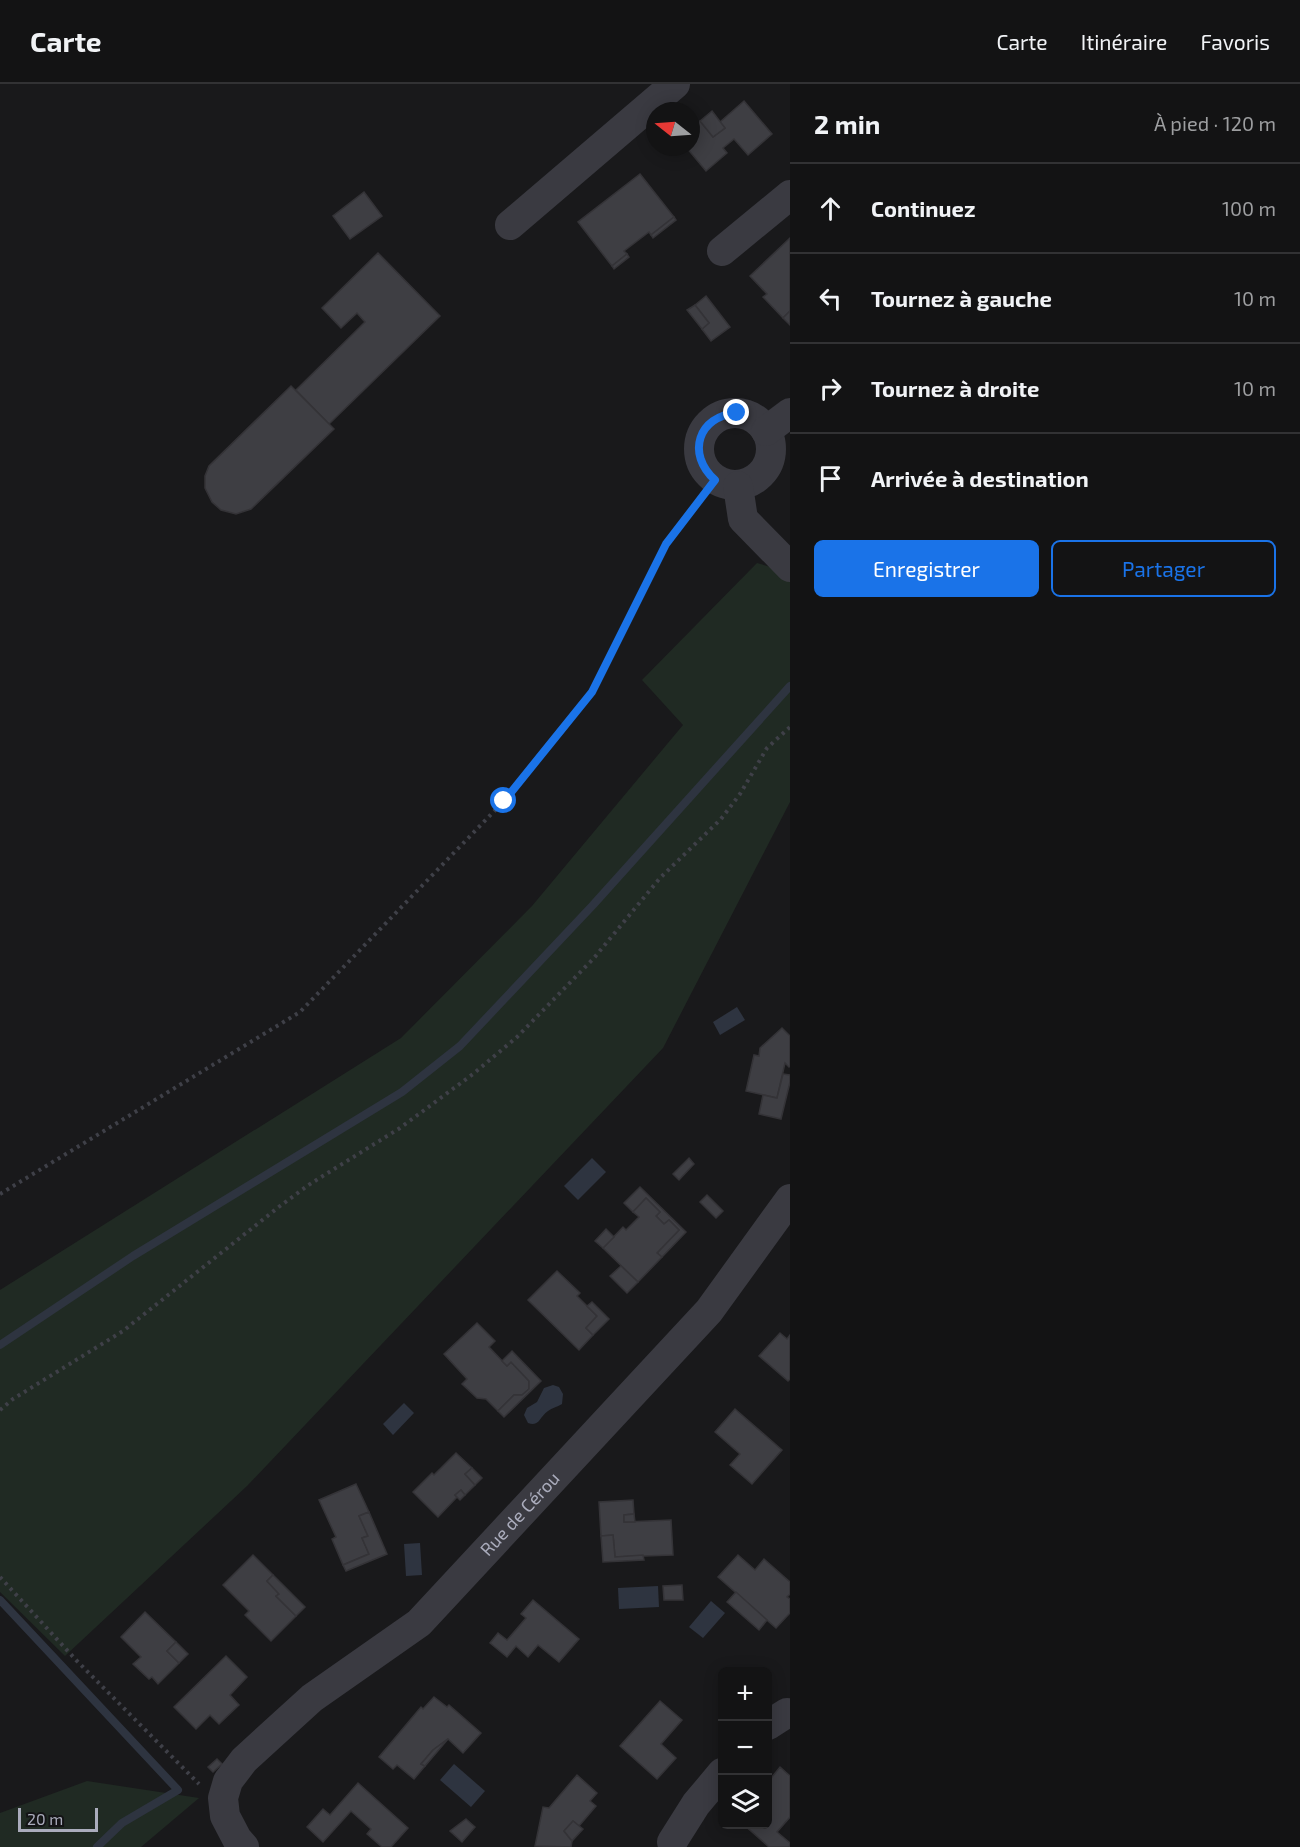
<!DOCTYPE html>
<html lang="fr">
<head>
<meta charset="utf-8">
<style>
	:root { --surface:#131314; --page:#1c1c1d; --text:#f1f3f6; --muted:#9d9ea0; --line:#323234; --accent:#1a73e8 }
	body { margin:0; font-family:"Exo 2",sans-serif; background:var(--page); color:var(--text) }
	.controls { position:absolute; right:18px; bottom:18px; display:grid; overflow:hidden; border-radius:9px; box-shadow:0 3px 15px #0003 }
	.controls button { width:54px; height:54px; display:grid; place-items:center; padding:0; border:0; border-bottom:2px solid var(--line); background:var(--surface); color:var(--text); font:30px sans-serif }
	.compass { position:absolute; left:646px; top:18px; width:54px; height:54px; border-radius:50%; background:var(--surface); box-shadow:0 3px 15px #0003; rotate:287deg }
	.scale { position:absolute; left:18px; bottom:15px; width:80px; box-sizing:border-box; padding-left:6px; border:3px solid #aaacbc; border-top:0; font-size:16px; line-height:21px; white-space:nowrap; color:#aaacbc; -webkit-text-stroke:4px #141416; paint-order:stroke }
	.stop { position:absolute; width:18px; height:18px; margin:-14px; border:4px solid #1a73e8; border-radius:50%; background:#fff }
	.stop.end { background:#1a73e8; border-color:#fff; box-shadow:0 2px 6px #0008 }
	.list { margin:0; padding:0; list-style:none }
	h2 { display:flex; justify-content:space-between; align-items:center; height:78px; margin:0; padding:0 24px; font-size:26px }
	h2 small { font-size:20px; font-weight:400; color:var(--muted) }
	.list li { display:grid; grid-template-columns:39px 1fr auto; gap:18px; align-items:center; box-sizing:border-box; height:90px; padding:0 24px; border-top:2px solid var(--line) }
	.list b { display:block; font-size:22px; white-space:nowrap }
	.list em { font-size:20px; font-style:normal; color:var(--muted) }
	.actions { display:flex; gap:12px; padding:18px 24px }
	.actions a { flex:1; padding:14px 0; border:2px solid var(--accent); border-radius:9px; text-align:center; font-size:21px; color:var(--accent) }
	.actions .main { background:var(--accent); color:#fff }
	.icon { flex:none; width:33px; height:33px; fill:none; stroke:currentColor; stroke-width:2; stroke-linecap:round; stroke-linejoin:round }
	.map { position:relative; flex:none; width:790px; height:1763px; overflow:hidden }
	header { display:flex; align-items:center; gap:36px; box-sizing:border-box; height:84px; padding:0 30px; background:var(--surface); border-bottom:2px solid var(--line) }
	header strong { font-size:28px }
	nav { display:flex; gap:33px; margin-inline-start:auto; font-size:21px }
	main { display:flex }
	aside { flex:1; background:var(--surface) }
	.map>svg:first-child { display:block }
	.green { fill:#202a23 }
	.water { fill:#2e3440 }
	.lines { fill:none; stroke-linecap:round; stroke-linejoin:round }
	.stream { stroke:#2e3440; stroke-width:8 }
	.building { fill:#3e3e43; stroke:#343337; stroke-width:1.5 }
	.path { stroke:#3f4048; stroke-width:4; stroke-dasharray:3 4.5; stroke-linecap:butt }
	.minor { stroke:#3a3a41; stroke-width:30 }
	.route { stroke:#1a73e8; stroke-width:8 }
	.labels { text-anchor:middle; stroke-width:6; stroke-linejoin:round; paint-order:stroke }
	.street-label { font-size:18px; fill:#aaacbc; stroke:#141416 }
</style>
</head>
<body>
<header>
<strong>Carte</strong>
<nav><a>Carte</a><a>Itinéraire</a><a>Favoris</a></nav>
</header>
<main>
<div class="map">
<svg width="790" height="1763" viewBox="0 0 790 1763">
	<rect width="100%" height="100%" fill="#19191b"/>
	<g class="green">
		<path d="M757,479L790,489V718L663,964L247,1402L65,1572L0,1508V1206L401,954L532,822L683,641L642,596Z"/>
		<path d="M87,1697L199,1714L141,1763H0V1729Z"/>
	</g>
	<g class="water">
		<path d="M737,923L745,936L720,951L713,938Z"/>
		<path d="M592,1074L606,1088L578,1116L564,1102Z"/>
		<path d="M553,1301L559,1303L563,1310L562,1320C557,1323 552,1324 548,1327C539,1333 540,1343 528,1339L524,1331L527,1324L537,1318L544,1304Z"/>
		<path d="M404,1319L414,1329L393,1351L383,1340Z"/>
		<path d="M420,1459L422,1491L406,1492L404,1460Z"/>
		<path d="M658,1502L659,1523L619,1525L618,1504Z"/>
		<path d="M711,1517L725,1529L703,1554L689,1543Z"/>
		<path d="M454,1680L485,1707L471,1723L440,1696Z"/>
	</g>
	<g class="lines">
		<g class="stream">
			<path d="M0,1261L133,1172L402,1008L460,962L593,821L790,602"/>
			<path d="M0,1516L178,1706L122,1739L97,1763"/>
		</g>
	</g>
	<g class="building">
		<path d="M744,17L772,50L748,71L734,55L723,64L727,69L706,87L686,63H691V45L700,37L713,53L725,44L720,38Z"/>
		<path d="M712,27L725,44L713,53L700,37Z"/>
		<path d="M640,90L674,133L651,151L649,148L624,167L627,170L612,182L578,138Z"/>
		<path d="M364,108L382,132L350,155L333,132Z"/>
		<path d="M674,133L676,136L653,154L651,151Z"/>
		<path d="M790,154V227L783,234L763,213L767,210L750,192Z"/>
		<path d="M378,169L440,232L329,340L296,306L365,238L357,229L341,244L322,224Z"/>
		<path d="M627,170L629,173L614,185L612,182Z"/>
		<path d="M706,212L730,243L711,257L702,245L709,239L695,221Z"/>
		<path d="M695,221L709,239L702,245L687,226Z"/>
		<path d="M790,227V241L783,234Z"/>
		<path d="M291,302L334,345L251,425L236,430L221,426L212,418L205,404V392L209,382Z"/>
		<path d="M782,944L790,952V982L789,983L785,979L777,1014L746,1007L754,971L759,972L760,964Z"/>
		<path d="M783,990L790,991V998L781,1035L759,1030L763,1011L777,1014Z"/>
		<path d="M689,1074L694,1080L679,1096L673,1090Z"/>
		<path d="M640,1103L686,1148L662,1173L657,1169L679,1146L669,1136L664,1140L656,1132L660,1128L646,1114L633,1128L624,1119Z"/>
		<path d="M707,1111L723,1127L716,1134L700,1118Z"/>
		<path d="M646,1114L660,1128L656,1132L664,1140L669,1136L679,1146L657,1169L662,1173L638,1198L603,1164L623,1143L626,1146L639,1133L633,1128Z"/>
		<path d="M606,1145L614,1153L603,1164L595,1157Z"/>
		<path d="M621,1182L638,1198L627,1209L610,1192Z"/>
		<path d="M557,1187L580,1209L577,1212L597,1232L586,1244L593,1251L579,1266L528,1216Z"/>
		<path d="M592,1218L609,1235L593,1251L586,1244L597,1232L587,1222Z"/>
		<path d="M477,1239L495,1257L489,1263L507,1282L511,1278L529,1297V1305L522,1311H514L498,1327L486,1315L477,1314L462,1300L467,1295L444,1270Z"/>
		<path d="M780,1249L787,1255L790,1251V1295L788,1297L759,1272Z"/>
		<path d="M512,1267L541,1297L504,1333L498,1327L514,1311H522L529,1305V1297L511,1278L507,1282L502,1277Z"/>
		<path d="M735,1325L782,1366L752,1400L730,1381L740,1370L715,1348Z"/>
		<path d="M456,1369L472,1384L465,1390L475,1401L465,1411L461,1406L455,1411L457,1413L438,1433L413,1408L432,1389L434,1391Z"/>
		<path d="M472,1384L482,1394L475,1401L465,1390Z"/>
		<path d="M356,1400L369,1428L359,1432L368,1452L362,1454L369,1470L343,1481L332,1455L336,1453L319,1416Z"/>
		<path d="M461,1406L465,1411L460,1416L455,1411Z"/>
		<path d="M633,1416L634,1430L624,1431V1438L671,1436L673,1471L615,1473L613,1451L601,1452L599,1418Z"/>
		<path d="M369,1428L387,1470L346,1487L343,1481L369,1470L362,1454L368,1452L359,1432Z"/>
		<path d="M634,1430L635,1438H624V1431Z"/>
		<path d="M613,1451L615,1473L643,1471L644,1476L603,1478L601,1452Z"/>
		<path d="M253,1471L273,1491L267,1497L279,1510L276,1512L296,1532L271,1557L245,1531L249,1527L223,1501Z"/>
		<path d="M738,1471L755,1486L764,1475L790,1498V1510L787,1513L790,1515V1529L776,1544L718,1493Z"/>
		<path d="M273,1491L305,1523L296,1532L276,1512L279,1510L267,1497Z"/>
		<path d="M682,1501L683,1516H664L663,1502Z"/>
		<path d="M736,1508L767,1536L759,1546L727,1518Z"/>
		<path d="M533,1516L579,1555L559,1578L538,1561L528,1573L516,1562L507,1573L490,1559L498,1549L507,1556L526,1534L521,1530Z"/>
		<path d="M145,1528L176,1558L167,1567L179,1579L158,1600L152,1593L149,1595L133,1580L141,1573L121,1553Z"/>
		<path d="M176,1558L188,1570L179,1579L167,1567Z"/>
		<path d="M226,1572L247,1593L230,1611L239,1621L219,1640L210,1631L196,1645L174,1623Z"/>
		<path d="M434,1613L447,1623L449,1621L481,1649L463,1669L448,1655L433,1666L421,1680L425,1682L414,1695L397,1681L393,1685L379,1673L421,1623L423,1625Z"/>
		<path d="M660,1617L682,1636L661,1660L676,1674L657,1695L620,1662Z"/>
		<path d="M448,1655L425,1682L421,1680L433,1666Z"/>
		<path d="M217,1675L222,1680L213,1688L208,1683Z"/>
		<path d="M780,1683L790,1692V1733L777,1748L790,1759V1761L789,1763H769L743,1740H768V1698Z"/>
		<path d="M577,1691L597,1709L590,1717L596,1722L579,1742L573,1737L564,1747L572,1757L571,1763L535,1762L543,1723L549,1724Z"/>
		<path d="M358,1699L408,1744L391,1763H382L367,1750L371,1745L351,1727L323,1758L307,1743L323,1725L330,1731Z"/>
		<path d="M466,1735L475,1743L462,1758L450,1747Z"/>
		<path d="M573,1737L583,1745L572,1757L564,1747Z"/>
	</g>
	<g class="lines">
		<g class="path">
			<path d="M0,1110L300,928L504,717L592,608L665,460L710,403"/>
			<path d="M0,1326L13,1315L123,1247L280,1122L310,1100L400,1044L473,990L517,953L594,874L660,794L721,735L740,710L767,664L790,643"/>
			<path d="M0,1493L76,1576L199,1700"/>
		</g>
		<g class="minor">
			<path d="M510,141L675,0"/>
			<path d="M722,167L790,111"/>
			<circle cx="735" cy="365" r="36"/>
			<path d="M766,347L790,329"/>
			<path d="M738,402L743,435L790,483"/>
			<path d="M768,1641L787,1629"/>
			<path d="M672,1758L696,1720L722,1689"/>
			<path id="s1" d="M244,1763L237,1755L225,1732L223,1714L228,1697L244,1676L312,1614L419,1539L709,1227L790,1115"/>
		</g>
	</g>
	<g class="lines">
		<path class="route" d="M504,717L592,608L666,460L715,396C686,370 698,332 737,329"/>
	</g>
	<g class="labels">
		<g class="street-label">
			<text dy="6" stroke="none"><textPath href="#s1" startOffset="470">Rue de Cérou</textPath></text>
		</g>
	</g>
</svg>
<div class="controls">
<button>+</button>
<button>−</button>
<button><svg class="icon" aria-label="layers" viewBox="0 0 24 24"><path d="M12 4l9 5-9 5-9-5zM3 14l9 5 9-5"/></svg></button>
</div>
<svg class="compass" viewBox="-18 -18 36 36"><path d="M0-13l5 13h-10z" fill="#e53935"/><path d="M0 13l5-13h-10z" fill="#9d9ea0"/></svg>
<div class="scale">20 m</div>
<div class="stop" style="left:504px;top:717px"></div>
<div class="stop end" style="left:737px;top:329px"></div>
</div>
<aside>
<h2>2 min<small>À pied · 120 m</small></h2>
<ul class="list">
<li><svg class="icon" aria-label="ahead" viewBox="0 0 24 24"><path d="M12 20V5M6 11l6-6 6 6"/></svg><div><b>Continuez</b></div><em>100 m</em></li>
<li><svg class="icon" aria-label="left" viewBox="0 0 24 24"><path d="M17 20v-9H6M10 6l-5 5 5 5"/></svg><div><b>Tournez à gauche</b></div><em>10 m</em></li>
<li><svg class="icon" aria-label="right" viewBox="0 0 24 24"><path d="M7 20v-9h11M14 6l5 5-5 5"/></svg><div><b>Tournez à droite</b></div><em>10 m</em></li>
<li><svg class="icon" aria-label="arrive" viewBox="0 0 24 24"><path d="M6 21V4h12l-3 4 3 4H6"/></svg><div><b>Arrivée à destination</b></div></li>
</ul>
<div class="actions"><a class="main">Enregistrer</a><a>Partager</a></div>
</aside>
</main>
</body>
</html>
